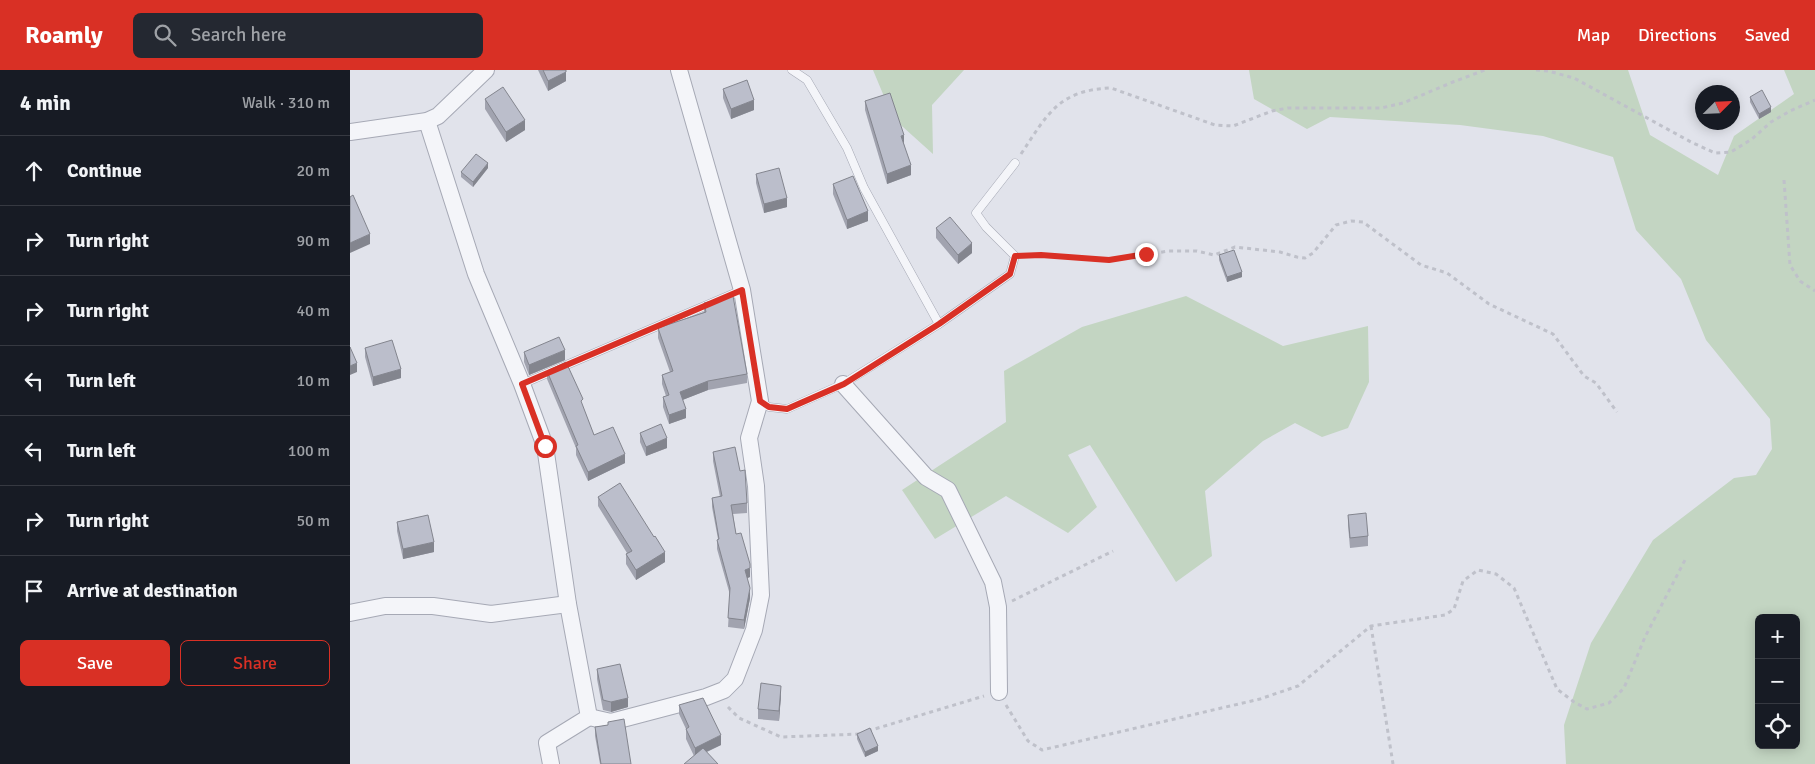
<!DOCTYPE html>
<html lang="en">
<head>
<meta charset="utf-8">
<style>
	:root { --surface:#171b24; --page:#242831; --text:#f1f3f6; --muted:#9ea1a6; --line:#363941; --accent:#d93025 }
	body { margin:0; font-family:Signika,sans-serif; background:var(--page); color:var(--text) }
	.controls { position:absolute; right:15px; bottom:15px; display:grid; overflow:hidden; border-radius:8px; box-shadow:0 2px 12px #0003 }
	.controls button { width:45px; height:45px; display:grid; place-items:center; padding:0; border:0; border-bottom:1px solid var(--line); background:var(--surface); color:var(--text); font:25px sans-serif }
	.compass { position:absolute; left:1345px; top:15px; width:45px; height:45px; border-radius:50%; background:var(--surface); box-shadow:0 2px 12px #0003; rotate:66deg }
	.stop { position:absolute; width:15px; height:15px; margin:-11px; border:4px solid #d93025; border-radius:50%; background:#fff }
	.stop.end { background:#d93025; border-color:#fff; box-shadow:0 1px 5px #0008 }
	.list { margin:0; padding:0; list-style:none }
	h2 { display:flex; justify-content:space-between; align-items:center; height:65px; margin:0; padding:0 20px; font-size:21px }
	h2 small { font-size:16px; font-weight:400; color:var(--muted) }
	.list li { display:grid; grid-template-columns:32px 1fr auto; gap:15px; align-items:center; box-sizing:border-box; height:70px; padding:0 20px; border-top:1px solid var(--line) }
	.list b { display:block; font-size:19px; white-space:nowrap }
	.list em { font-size:16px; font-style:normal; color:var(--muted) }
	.actions { display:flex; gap:10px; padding:15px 20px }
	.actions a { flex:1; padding:11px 0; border:1px solid var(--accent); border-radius:8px; text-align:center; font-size:18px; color:var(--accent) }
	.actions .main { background:var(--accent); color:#fff }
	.icon { flex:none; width:28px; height:28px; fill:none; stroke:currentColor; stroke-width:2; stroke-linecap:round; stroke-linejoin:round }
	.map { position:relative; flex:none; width:1465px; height:694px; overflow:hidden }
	header { display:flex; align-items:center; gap:30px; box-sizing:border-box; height:70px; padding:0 25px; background:var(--accent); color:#fff }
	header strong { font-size:24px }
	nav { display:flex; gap:28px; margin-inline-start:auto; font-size:18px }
	.search { width:350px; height:45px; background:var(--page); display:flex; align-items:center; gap:12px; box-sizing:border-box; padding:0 18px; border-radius:8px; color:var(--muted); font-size:19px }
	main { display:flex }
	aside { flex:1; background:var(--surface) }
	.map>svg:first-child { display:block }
	.green { fill:#c3d5c2; fill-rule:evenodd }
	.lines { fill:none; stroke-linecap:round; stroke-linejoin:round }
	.lane-casing { stroke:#a6a9b5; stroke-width:9 }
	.street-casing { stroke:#a6a9b5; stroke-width:18 }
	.path { stroke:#bfc1ca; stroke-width:3; stroke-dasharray:4 4; stroke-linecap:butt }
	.lane { stroke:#f4f5f9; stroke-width:8 }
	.street { stroke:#f4f5f9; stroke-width:16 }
	.wall { fill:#a1a3af }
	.shaded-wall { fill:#83858e }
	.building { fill:#bbbecb; stroke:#83858e }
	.route { stroke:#d93025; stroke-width:6 }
</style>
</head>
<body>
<header>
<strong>Roamly</strong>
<div class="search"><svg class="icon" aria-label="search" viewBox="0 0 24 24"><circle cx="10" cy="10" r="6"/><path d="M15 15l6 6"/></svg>Search here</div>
<nav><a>Map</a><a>Directions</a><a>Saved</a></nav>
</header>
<main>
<aside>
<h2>4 min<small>Walk · 310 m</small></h2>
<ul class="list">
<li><svg class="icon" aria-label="ahead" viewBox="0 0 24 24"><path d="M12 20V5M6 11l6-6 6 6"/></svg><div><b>Continue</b></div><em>20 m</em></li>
<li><svg class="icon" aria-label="right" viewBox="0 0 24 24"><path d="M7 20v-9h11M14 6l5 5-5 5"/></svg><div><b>Turn right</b></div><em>90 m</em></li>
<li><svg class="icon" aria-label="right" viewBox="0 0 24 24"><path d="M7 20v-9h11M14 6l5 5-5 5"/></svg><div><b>Turn right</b></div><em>40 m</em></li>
<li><svg class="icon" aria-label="left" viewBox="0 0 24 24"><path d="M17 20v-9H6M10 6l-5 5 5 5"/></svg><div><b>Turn left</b></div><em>10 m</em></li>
<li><svg class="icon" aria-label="left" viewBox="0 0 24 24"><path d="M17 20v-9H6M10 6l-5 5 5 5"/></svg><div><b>Turn left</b></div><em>100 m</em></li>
<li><svg class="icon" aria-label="right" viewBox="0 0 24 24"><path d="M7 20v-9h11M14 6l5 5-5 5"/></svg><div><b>Turn right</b></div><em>50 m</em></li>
<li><svg class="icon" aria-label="arrive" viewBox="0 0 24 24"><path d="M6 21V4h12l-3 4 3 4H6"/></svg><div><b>Arrive at destination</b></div></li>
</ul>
<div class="actions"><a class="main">Save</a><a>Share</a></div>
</aside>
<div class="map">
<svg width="1465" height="694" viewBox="0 0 1465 694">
	<rect width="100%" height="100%" fill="#e1e3eb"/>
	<g class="green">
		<path d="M523,0H614L582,35L583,84L543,48Z"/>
		<path d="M899,0H1278L1300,65L1368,105L1384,66L1444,24L1434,0H1465V694H1216L1214,655L1241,573L1303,470L1384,408L1406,405L1422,379L1420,349L1356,270L1331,209L1286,160L1263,87L1193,66L1110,55L980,47L957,59L904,29ZM1409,548H1446V675H1409Z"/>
		<path d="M836,226L933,276L1018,256L1019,312L998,358L972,367L945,353L913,371L855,421L862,486L826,512L740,375L718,385L747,437L718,463L656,426L585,469L552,420L656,352L654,301L732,257Z"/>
	</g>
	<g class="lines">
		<g class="lane-casing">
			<g id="lane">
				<path d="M442,0L457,10L497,78L514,118L589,254"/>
				<path d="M172,314L392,220"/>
				<path d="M410,331L419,337L437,339L493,314L589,254L660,204L665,186L636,157L626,143L665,93"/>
			</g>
		</g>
		<g class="street-casing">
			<g id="street">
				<path d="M77,51L126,204L172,314L195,376L218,534L239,647L197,673L201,694"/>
				<path d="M0,62L77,51L88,46L136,0"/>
				<path d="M493,314L576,407L598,420L643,512L648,537L649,622"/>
				<path d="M0,543L35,536H83L141,544L218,534"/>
				<path d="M239,647L261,652L356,627L374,620L385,609L404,560L411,525L406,416L399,368L410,331L392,220L329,0"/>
			</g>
		</g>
		<g class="path">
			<path d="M1186,0L1198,1L1224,8L1341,72L1365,83L1381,82L1402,69L1421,52L1440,41L1465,30"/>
			<path d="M671,84C697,45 708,20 761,18L865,55L883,56L922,41L938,38H1031L1053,33L1103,12L1135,0"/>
			<path d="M1434,110L1440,195L1450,211L1465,221"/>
			<path d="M676,186L691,185L759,190L819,181H847L864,185L885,177L930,182L947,187L955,188L963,183L986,155L1001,151L1013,152L1071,195L1097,203L1139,234L1203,264L1234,306L1246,313L1267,342"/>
			<path d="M662,531L763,481"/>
			<path d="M1021,556L1043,694"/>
			<path d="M656,635L678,671L692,680L910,629L948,616L1021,556L1095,545L1104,539L1113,511L1128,500L1146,504L1164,518L1207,619L1224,632L1237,639L1259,633L1274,618L1295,567L1335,490"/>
			<path d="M378,637L389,648L431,667L510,664"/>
			<path d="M518,661L634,626"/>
		</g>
		<use href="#lane" class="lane"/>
		<use href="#street" class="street"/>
	</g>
	<g class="wall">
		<path d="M188,0H216V11L198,21Z"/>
		<path d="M373,19L404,40L381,49L373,28Z"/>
		<path d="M1400,27L1421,42L1409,49L1400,32Z"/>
		<path d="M135,29L175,60L156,72L135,39Z"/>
		<path d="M515,31L554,74L561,105L537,114L515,40Z"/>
		<path d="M138,98L123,117L111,107V102Z"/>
		<path d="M406,104L437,137L414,143L406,113Z"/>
		<path d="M483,114L518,151L497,159L483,124Z"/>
		<path d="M586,158L622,183L608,194L586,168Z"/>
		<path d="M869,185L892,207L877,212L869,190Z"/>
		<path d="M354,233L397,304V313L358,320L332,330L336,348L319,354L313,337V327L316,326L312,314V305L320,302L308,268V258L354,242Z"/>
		<path d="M15,278L51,308L23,316L15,287Z"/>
		<path d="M174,282L215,290L179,305L174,292Z"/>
		<path d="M197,301L233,337L244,365L275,393L238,411L226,385V378L197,309Z"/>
		<path d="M290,363L317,378L296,386L290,372Z"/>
		<path d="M363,382L397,433V443L383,444L386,464L400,507L397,508L400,528L394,559L378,557L380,525L367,479V470L368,469L362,437V428L370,427L363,391Z"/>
		<path d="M248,427L315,492L286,510L276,494V484L277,483L248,436Z"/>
		<path d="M998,445L1018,466V476L1000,478L998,455Z"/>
		<path d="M47,452L84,482L53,489L47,461Z"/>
		<path d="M247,599L278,637L261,642L253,640L247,609Z"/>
		<path d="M431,625L429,651L408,649V639Z"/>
		<path d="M329,635L371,675L357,682L344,686L336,669V659L329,644Z"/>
		<path d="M258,652L281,694H250L245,666V657L258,655Z"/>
		<path d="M507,664L528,681L515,687L507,669Z"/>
	</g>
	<g class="shaded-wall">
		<path d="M216,2V11L198,21V11Z"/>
		<path d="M404,30V40L381,49V39Z"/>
		<path d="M1421,37V42L1409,49V44Z"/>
		<path d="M175,50V60L156,72V62Z"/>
		<path d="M554,65V75L551,66Z"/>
		<path d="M138,93V98L123,117V112Z"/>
		<path d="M561,95V105L537,114V104Z"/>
		<path d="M437,128V137L414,143V134Z"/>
		<path d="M518,141V151L497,159V150Z"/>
		<path d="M20,164V174L0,183V173Z"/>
		<path d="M622,173V183L608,194V185Z"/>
		<path d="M892,202V207L877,212V207Z"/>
		<path d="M215,280V290L179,305V295Z"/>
		<path d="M7,293V302L0,305V296Z"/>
		<path d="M51,299V308L23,316V307Z"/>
		<path d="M358,311V320L330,331V322Z"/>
		<path d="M336,339V348L319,354V345Z"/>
		<path d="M317,368V378L296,386V377Z"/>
		<path d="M275,384V393L238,411V402Z"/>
		<path d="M84,472V482L53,489V479Z"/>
		<path d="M315,482V492L286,510V500Z"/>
		<path d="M400,498V507L395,509V500Z"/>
		<path d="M400,518V528L394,559V550Z"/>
		<path d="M431,616V625L429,651V641Z"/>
		<path d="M278,628V637L261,642V632Z"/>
		<path d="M371,665V675L345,687V678Z"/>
		<path d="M528,676V681L515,687V682Z"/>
	</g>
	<g class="building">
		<path d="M193,0H216V2L198,11Z"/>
		<path d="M397,10L404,30L381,39L373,19Z"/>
		<path d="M153,17L175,50L156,62L135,29Z"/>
		<path d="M1412,20L1421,37L1409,44L1400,27Z"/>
		<path d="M540,23L554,65L551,66L561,95L537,104L515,31Z"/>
		<path d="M126,84L138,93L123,112L111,102Z"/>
		<path d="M429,98L437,128L414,134L406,104Z"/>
		<path d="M503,106L518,141L497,150L483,114Z"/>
		<path d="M3,125L20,164L0,173V127Z"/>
		<path d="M600,147L622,173L608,185L586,158Z"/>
		<path d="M884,180L892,202L877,207L869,185Z"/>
		<path d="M383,226L397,304L358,311L330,322L336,339L319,345L313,327L319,325L312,305L323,301L308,258L356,242L354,233Z"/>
		<path d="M209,267L215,280L179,295L174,282Z"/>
		<path d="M42,270L51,299L23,307L15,278Z"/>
		<path d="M0,277L7,293L0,296Z"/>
		<path d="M216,292L233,329L231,331L244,365L263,357L275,384L238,402L226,376L228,375L197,301Z"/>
		<path d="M311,354L317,368L296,377L290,363Z"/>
		<path d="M385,377L390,401L395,400L397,433L381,435L386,464L391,463L400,494V498L395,500L400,518L394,550L378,548L380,518L367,470L369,469L362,428L372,426L363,382Z"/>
		<path d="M270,413L304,467L305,466L315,482L286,500L276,484L282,481L248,427Z"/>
		<path d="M1016,443L1018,466L1000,468L998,445Z"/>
		<path d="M78,445L84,472L53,479L47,452Z"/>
		<path d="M270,594L278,628L261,632L253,630L247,599Z"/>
		<path d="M411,613L431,616L429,641L408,639Z"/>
		<path d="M353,628L371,665L345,678L336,659L339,657L329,635Z"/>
		<path d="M274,649L281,694H251L245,657L258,655V652Z"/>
		<path d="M520,658L528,676L515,682L507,664Z"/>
		<path d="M353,678L368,694H334Z"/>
	</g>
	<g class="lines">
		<path class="route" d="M195,376L172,314L392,220L410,331L419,337L437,339L494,314L589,254L660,204L665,186L691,185L759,190L796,184"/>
	</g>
</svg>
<div class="controls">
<button>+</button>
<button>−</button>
<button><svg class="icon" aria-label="locate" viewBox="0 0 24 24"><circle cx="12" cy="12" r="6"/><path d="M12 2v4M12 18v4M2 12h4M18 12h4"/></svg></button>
</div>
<svg class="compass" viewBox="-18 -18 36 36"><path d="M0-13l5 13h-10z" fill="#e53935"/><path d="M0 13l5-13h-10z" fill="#9ea1a6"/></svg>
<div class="stop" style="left:195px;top:376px"></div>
<div class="stop end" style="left:796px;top:184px"></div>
</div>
</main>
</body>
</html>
